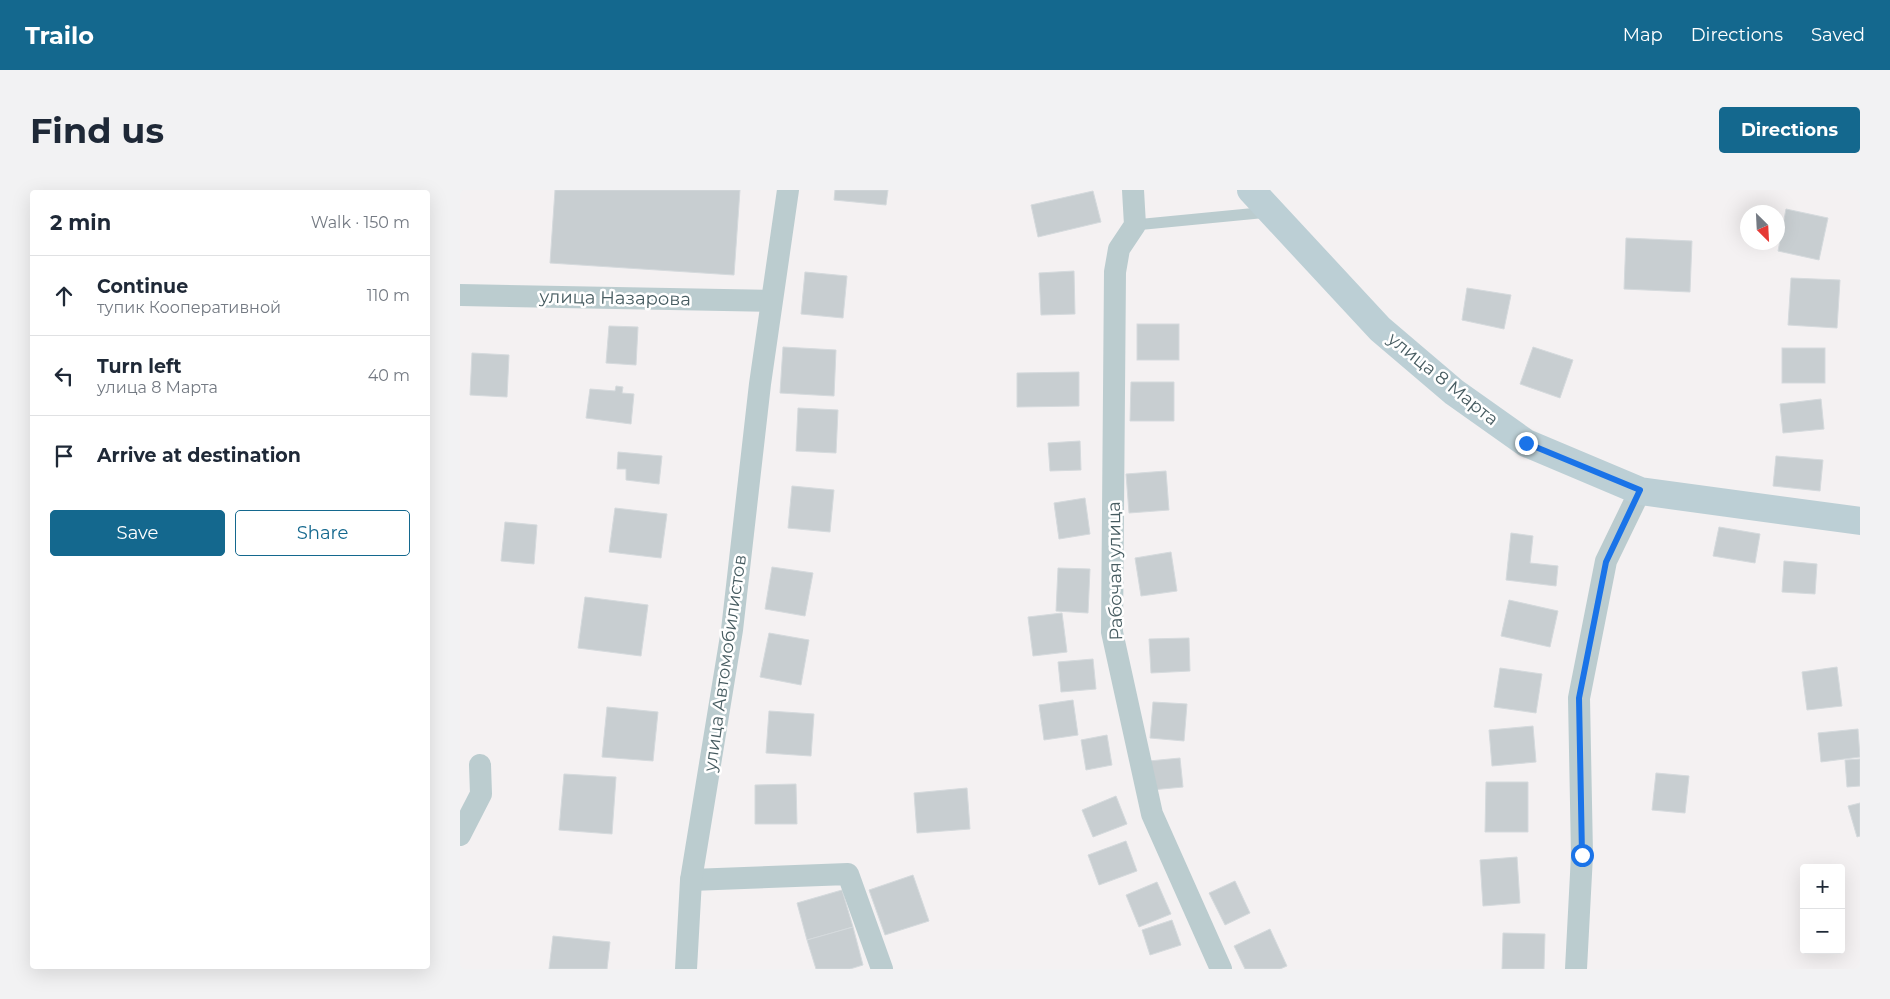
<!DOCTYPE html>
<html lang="en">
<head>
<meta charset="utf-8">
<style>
	:root { --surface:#fff; --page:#f2f2f3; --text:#1f2937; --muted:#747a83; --line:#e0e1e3; --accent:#14688e }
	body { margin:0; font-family:Montserrat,sans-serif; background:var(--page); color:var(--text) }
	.controls { position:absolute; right:15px; bottom:15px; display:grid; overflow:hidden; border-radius:5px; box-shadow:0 5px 20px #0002 }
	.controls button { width:45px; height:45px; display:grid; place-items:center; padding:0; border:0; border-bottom:1px solid var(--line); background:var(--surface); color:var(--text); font:25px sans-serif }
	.compass { position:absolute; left:1280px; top:15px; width:45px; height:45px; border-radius:50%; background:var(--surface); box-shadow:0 5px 20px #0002; rotate:156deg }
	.stop { position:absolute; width:15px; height:15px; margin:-11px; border:4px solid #1a73e8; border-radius:50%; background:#fff }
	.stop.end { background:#1a73e8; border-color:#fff; box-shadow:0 1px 5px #0008 }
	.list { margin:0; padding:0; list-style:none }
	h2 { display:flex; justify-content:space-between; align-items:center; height:65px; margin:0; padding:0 20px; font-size:21px }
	h2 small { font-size:16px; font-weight:400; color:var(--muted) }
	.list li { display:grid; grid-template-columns:32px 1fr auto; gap:15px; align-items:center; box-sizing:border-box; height:80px; padding:0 20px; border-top:1px solid var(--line) }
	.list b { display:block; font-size:19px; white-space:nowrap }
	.list p { margin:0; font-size:16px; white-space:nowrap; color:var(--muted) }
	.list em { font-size:16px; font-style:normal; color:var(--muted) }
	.actions { display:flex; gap:10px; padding:15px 20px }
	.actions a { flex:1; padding:11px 0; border:1px solid var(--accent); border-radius:5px; text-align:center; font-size:18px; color:var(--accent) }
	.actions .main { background:var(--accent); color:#fff }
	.icon { flex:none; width:28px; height:28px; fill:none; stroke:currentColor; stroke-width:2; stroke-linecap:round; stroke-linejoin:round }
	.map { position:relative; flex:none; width:1400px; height:779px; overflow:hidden; border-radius:5px }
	header { display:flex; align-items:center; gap:30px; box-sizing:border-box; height:70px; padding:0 25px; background:var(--accent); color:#fff }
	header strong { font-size:24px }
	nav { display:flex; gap:28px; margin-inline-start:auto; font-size:18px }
	.intro { display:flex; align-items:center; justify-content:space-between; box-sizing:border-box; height:120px; padding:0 30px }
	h1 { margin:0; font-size:35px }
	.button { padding:12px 22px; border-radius:5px; background:var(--accent); color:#fff; font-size:18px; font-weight:700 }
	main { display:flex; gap:30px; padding:0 30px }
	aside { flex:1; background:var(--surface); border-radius:5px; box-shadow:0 5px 20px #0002 }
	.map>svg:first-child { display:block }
	.building { fill:#c8ced1; stroke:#d5dadd }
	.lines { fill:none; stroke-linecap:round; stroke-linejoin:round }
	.service { stroke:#bbcccf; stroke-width:11 }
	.minor { stroke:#bbcccf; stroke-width:22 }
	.secondary { stroke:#bccfd5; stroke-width:28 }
	.route { stroke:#1a73e8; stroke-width:6 }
	.labels { text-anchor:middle; stroke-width:5; stroke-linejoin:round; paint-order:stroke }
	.street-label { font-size:18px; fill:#475c61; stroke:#fff }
</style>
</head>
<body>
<header>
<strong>Trailo</strong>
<nav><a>Map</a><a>Directions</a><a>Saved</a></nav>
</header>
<div class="intro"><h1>Find us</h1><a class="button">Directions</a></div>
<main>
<aside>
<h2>2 min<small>Walk · 150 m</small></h2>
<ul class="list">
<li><svg class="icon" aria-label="ahead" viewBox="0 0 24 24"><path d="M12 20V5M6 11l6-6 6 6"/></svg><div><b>Continue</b><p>тупик Кооперативной</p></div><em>110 m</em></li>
<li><svg class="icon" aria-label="left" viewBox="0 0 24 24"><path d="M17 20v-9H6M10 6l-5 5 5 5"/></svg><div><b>Turn left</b><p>улица 8 Марта</p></div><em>40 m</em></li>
<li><svg class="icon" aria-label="arrive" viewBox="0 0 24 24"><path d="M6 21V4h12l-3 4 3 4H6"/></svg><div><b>Arrive at destination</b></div></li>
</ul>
<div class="actions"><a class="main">Save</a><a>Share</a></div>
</aside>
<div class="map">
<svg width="1400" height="779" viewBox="0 0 1400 779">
	<rect width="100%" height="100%" fill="#f4f1f2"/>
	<g class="building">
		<path d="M95,0H280L274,85L90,73Z"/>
		<path d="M375,0H428L426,15L374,10Z"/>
		<path d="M633,1L641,32L578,47L571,15Z"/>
		<path d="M1326,19L1368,28L1359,70L1318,61Z"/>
		<path d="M1166,48L1232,51L1230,102L1164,99Z"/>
		<path d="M614,81L615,124L581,125L579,83Z"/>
		<path d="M345,82L387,86L383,128L341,124Z"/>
		<path d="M1331,88L1380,90L1377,138L1328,135Z"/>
		<path d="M1007,98L1051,105L1044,139L1002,130Z"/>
		<rect x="677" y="134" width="42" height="36"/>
		<path d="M149,136L178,137L176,175L146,173Z"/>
		<path d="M323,157L376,160L374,206L320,203Z"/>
		<path d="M1073,157L1113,170L1100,208L1060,194Z"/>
		<rect x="1322" y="158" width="43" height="35"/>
		<path d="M12,163L49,165L47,207L10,205Z"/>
		<path d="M619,182V216L557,217V183Z"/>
		<path d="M671,192H714V231H670Z"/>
		<path d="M156,196L163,197L162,203L174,204L171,234L126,228L130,199L155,201Z"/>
		<path d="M1361,209L1364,239L1323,243L1320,214Z"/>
		<path d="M338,218L378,220L376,263L336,261Z"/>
		<path d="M620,251L621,280L590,281L588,253Z"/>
		<path d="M158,262L202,266L199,294L166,290V279H157Z"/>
		<path d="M1316,266L1363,270L1360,301L1313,296Z"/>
		<path d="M706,281L709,320L669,323L666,284Z"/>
		<path d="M332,296L374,300L370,342L328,338Z"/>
		<path d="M625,308L630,344L599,349L594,313Z"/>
		<path d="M155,318L207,324L201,368L149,362Z"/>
		<path d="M45,332L77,335L74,374L41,371Z"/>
		<path d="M1259,337L1300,344L1295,373L1253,366Z"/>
		<path d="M1051,343L1073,346L1070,373L1098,376L1096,396L1046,390Z"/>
		<path d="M711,362L717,401L681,406L675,368Z"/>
		<path d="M1324,371L1357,374L1355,404L1322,402Z"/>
		<path d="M312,377L353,383L345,426L305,419Z"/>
		<path d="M598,378L630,379L628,423L596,421Z"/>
		<path d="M125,407L188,415L181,466L118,458Z"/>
		<path d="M1049,410L1098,421L1090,457L1041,446Z"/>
		<path d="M602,423L607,462L573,466L568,427Z"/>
		<path d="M309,443L349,450L341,495L300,487Z"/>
		<path d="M729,448L730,481L691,483L689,449Z"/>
		<path d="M633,469L636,499L601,502L598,472Z"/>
		<path d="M1377,477L1382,516L1347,520L1342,482Z"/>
		<path d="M1040,478L1082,484L1076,523L1034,517Z"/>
		<path d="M613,510L618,545L584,550L579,515Z"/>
		<path d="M693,512L727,514L724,551L690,548Z"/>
		<path d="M147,517L198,522L193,571L142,567Z"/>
		<path d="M309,521L354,524L351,566L306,563Z"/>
		<path d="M1073,536L1076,572L1032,576L1029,540Z"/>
		<path d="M1398,539L1400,567L1361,572L1358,543Z"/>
		<path d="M647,545L652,575L626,580L621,550Z"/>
		<path d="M720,568L723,597L691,600L689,571Z"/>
		<path d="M1400,569V596L1387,597L1385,570Z"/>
		<path d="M1196,583L1229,586L1225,623L1192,620Z"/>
		<path d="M104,584L156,587L152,644L99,640Z"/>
		<path d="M1026,592H1068V642H1025Z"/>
		<path d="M336,594L337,634H295V595Z"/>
		<path d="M507,598L510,639L457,643L454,603Z"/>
		<path d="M656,606L667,634L633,647L622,620Z"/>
		<path d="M1400,613V646L1397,647L1388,616Z"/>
		<path d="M666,651L677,681L639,695L628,665Z"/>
		<path d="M1057,667L1060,713L1023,716L1020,670Z"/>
		<path d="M453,685L469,731L425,745L409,700Z"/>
		<path d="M775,691L790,723L765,735L749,703Z"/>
		<path d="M697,692L711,724L679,737L666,705Z"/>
		<path d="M382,700L393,737L347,750L337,713Z"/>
		<path d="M712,730L721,755L690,765L682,740Z"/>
		<path d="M393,737L403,775L390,779H356L347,750Z"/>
		<path d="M810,739L827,776L820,779H785L774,756Z"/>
		<path d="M1043,743L1085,744L1084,779H1042Z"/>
		<path d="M93,746L150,752L147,779H89Z"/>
	</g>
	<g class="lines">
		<path class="service" d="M675,35L809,22"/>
		<g class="minor">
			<path d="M673,0L675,35L659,59L655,82L652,442L692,624L761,779"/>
			<path d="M0,105L311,111"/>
			<path d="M0,645L21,604L20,575"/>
			<path d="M231,690L388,684L422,779"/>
			<path d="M226,779L231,690L272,440L300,194L328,0"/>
			<path d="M1116,779L1122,665L1119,508L1146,371L1180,301"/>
		</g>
		<path class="secondary" d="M791,0L920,139L994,202L1066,253L1180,301L1400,331"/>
	</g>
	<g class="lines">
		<path class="route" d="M1066,253L1180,300L1146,372L1119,508L1122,665"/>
	</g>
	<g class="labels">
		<g class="street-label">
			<text transform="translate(155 108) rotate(1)" y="6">улица Назарова</text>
			<text transform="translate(983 189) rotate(39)" y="6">улица 8 Марта</text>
			<text transform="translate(655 381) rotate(-91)" y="6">Рабочая улица</text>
			<text transform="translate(265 473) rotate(-82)" y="6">улица Автомобилистов</text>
		</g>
	</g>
</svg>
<div class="controls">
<button>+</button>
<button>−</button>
</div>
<svg class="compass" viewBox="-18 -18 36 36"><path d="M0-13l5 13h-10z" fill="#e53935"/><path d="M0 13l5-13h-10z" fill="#747a83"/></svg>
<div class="stop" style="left:1122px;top:665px"></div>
<div class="stop end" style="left:1066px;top:253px"></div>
</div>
</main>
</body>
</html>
